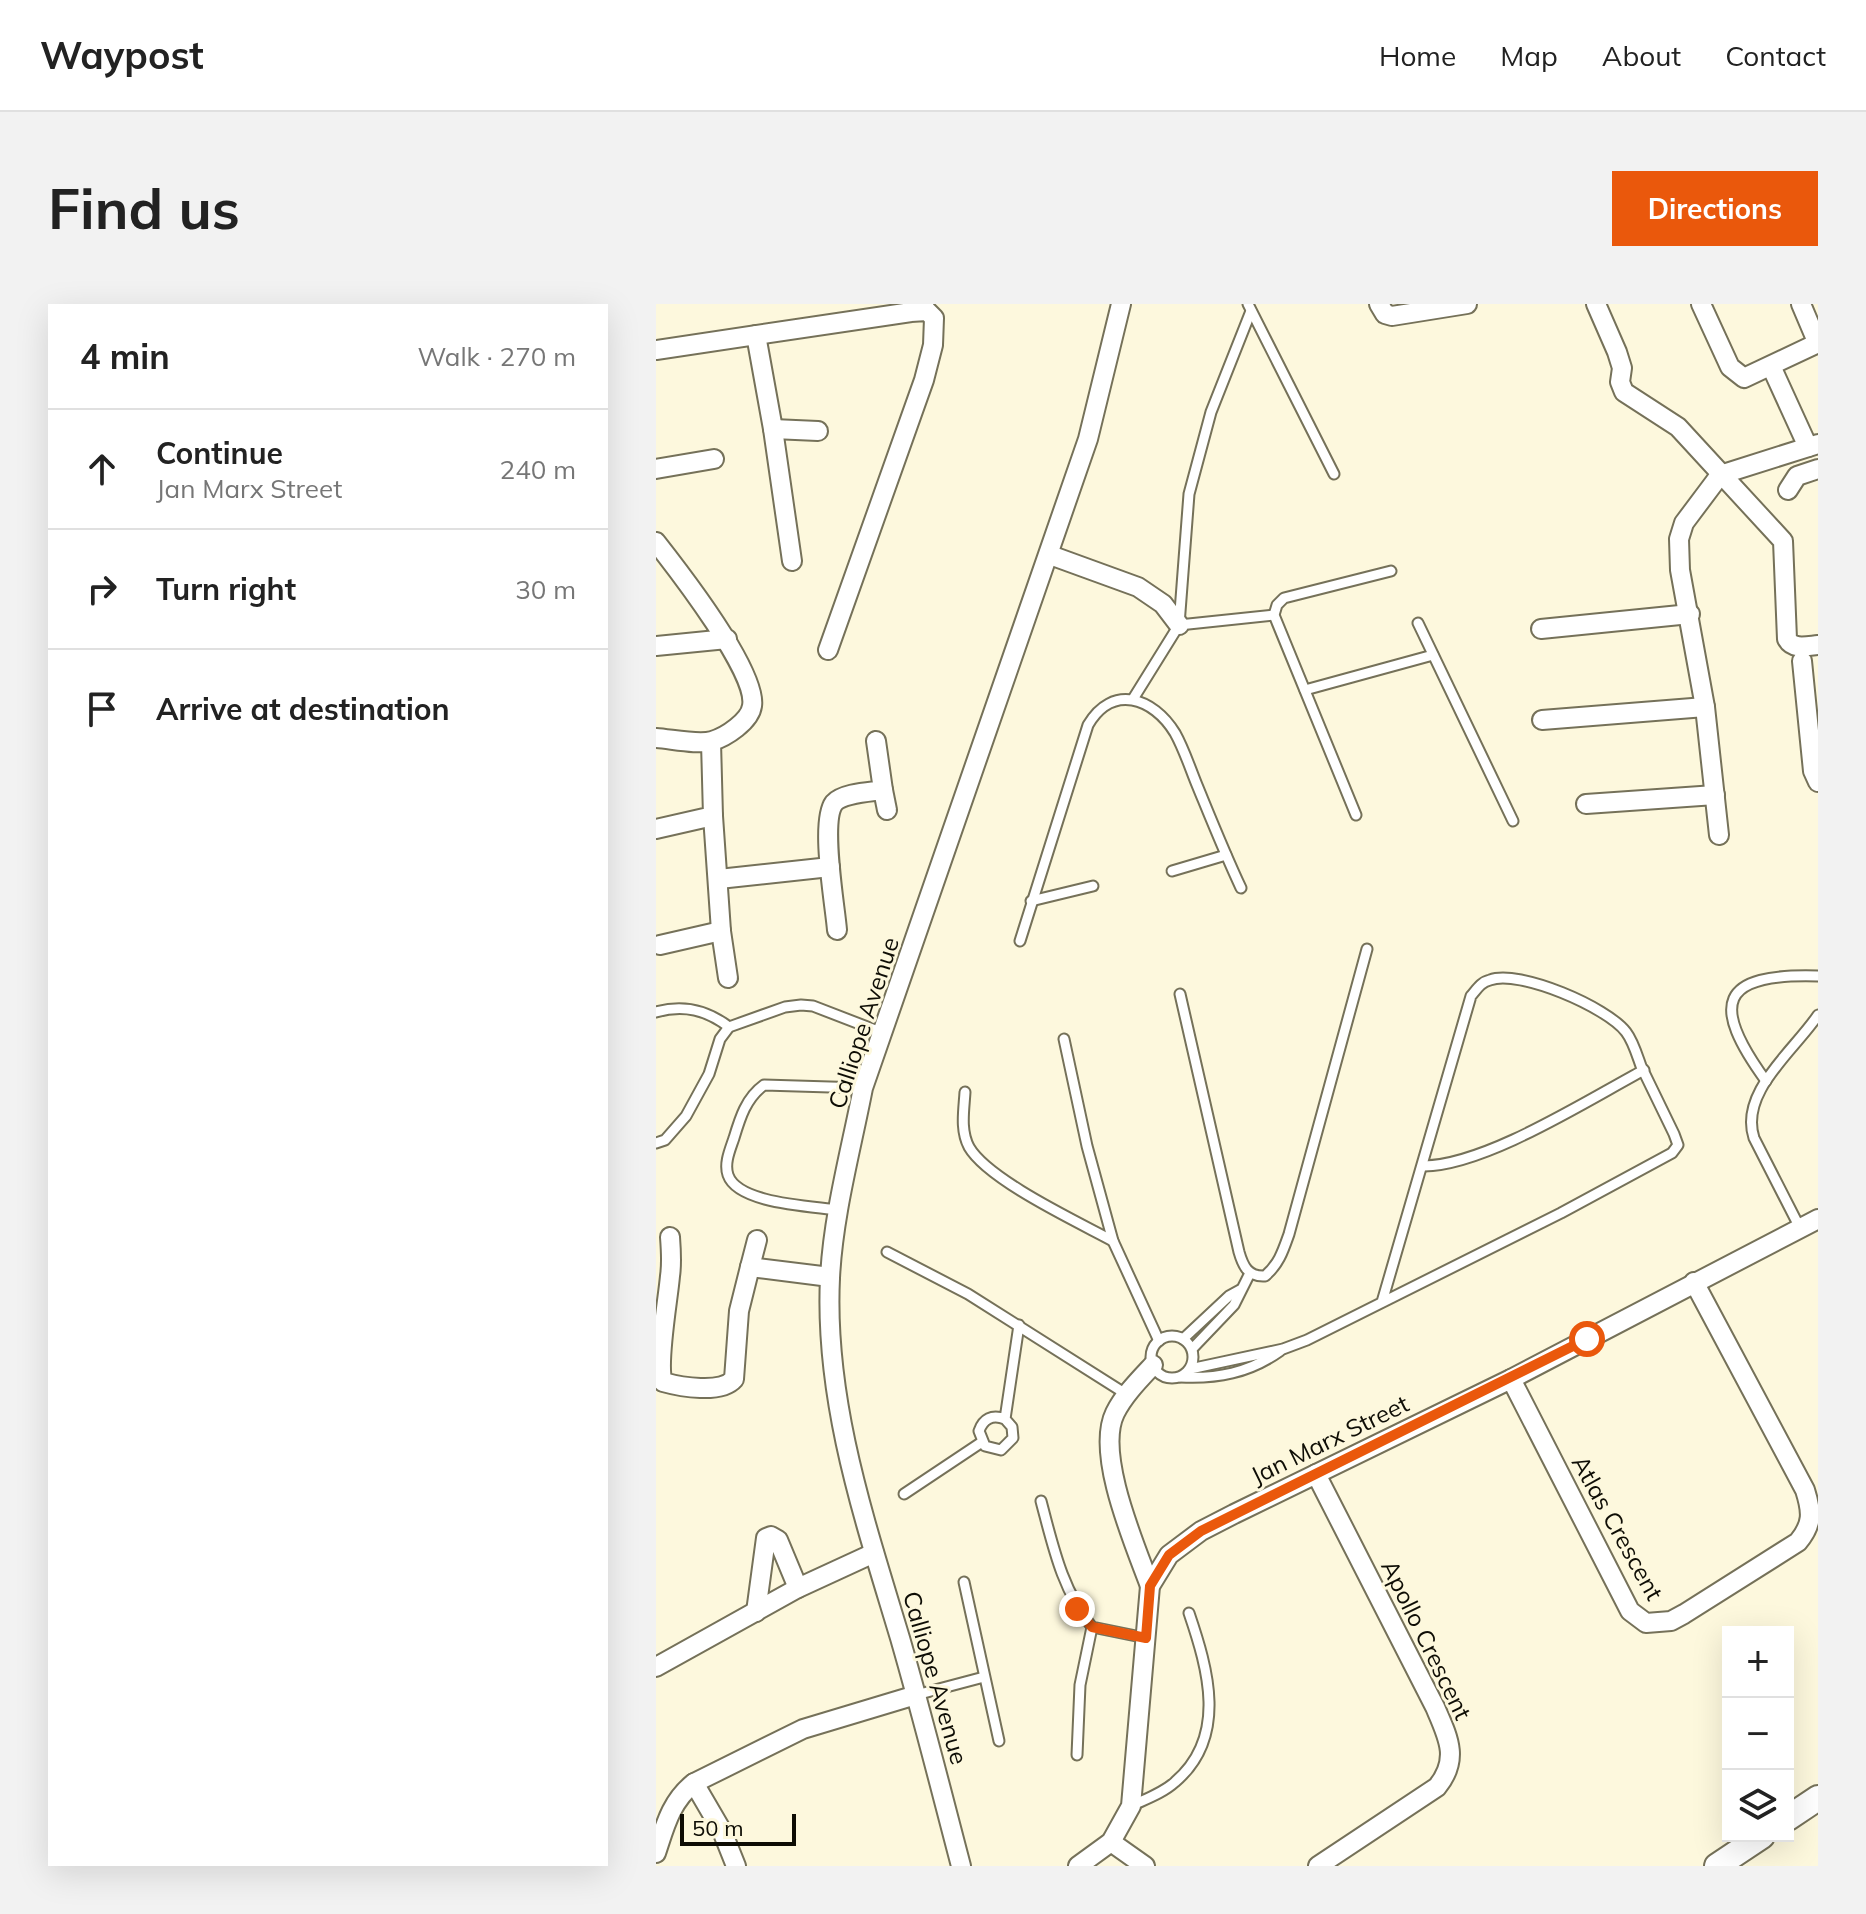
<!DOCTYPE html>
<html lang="en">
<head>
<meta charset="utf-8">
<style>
	:root { --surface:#fff; --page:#f2f2f2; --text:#222; --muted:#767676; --line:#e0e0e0; --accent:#ea580c }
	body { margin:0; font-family:Mulish,sans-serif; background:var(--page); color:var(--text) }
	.controls { position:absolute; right:24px; bottom:24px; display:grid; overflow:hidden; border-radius:0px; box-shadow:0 8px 32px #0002 }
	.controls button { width:72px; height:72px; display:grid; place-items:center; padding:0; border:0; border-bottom:2px solid var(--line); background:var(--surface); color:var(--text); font:40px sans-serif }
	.scale { position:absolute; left:24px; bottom:20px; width:116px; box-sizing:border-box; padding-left:8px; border:4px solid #0e0d05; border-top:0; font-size:22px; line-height:28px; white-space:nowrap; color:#0e0d05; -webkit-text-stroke:6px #fdf8dd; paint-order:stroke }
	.stop { position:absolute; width:24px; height:24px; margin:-18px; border:6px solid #ea580c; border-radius:50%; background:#fff }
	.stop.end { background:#ea580c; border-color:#fff; box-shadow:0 2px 8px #0008 }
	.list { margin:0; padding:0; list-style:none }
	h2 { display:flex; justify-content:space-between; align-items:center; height:104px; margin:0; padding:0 32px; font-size:34px }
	h2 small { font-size:26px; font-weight:400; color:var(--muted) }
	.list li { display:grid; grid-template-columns:52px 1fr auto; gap:24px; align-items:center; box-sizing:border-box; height:120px; padding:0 32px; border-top:2px solid var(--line) }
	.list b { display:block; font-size:30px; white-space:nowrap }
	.list p { margin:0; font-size:26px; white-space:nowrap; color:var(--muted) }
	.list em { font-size:26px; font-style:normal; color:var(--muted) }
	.icon { flex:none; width:44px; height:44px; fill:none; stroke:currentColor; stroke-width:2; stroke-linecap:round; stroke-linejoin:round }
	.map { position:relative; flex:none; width:1162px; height:1562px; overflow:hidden; border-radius:0px }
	header { display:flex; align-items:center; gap:48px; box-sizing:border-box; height:112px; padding:0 40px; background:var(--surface); border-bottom:2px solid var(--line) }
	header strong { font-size:38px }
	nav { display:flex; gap:44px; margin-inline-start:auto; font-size:28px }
	.intro { display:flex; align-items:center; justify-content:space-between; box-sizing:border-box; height:192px; padding:0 48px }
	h1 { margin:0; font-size:56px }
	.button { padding:20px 36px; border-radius:0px; background:var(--accent); color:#fff; font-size:28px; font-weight:700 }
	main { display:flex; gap:48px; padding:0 48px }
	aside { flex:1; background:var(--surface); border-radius:0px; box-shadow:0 8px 32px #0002 }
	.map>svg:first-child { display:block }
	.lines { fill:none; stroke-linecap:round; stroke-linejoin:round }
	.service-casing { stroke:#757159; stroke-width:13 }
	.minor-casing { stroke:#757159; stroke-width:22 }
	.tertiary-casing { stroke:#757159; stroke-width:28 }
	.service { stroke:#fff; stroke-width:9 }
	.minor { stroke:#fff; stroke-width:18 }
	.tertiary { stroke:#fff; stroke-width:24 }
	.route { stroke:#ea580c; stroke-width:10 }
	.labels { text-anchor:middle; stroke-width:6; stroke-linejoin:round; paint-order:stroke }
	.street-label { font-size:24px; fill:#0e0d05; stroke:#fdf8dd }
</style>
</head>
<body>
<header>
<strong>Waypost</strong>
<nav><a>Home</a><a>Map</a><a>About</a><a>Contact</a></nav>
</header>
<div class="intro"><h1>Find us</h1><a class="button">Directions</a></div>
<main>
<aside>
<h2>4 min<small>Walk · 270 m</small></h2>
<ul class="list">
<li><svg class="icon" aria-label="ahead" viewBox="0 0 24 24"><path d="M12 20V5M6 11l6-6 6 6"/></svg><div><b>Continue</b><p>Jan Marx Street</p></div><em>240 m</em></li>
<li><svg class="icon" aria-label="right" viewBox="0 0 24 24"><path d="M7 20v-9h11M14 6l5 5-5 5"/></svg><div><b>Turn right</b></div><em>30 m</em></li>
<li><svg class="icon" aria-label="arrive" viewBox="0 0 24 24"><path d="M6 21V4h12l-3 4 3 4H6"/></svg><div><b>Arrive at destination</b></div></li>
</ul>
</aside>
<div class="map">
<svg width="1162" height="1562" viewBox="0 0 1162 1562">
	<rect width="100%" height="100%" fill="#fdf8dd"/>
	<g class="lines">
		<g class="service-casing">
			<g id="service">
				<path d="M592,0L678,170"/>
				<path d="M762,319L857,517"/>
				<path d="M523,321L618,311"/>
				<path d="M649,386L777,351"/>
				<path d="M477,395L523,321L533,190L555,108L595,7"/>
				<path d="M700,511L618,311L621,301L628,294L735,267"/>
				<path d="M516,567L570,551"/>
				<path d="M375,597L437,582"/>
				<path d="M364,637L432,421C456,380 497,393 519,429C528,445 534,464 541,481C555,515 569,550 585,584"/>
				<path d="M524,690L583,948C587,962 592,973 609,972C623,960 627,947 633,930L711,645"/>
				<path d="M0,708C28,700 51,706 73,723"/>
				<path d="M408,735L431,842L457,937L503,1037"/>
				<path d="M1110,777C1054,700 1063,669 1162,672"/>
				<path d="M309,788C308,806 304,826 313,843C332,876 422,918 457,937"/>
				<path d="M0,839L9,836L30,812L53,770L64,735L73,723L129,703L145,701L157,702L227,729"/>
				<path d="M768,862C830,861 930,797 988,766"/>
				<path d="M182,906C156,902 82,900 72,871C68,859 74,846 78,834C84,814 90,794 108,781L207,784"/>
				<path d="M1144,924L1098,834C1083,788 1138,747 1162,711"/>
				<path d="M231,948L312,990L470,1090"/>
				<circle cx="516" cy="1053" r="21"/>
				<path d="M527,1035L573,992L584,986"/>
				<path d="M536,1045L578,1001L594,969"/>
				<path d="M534,1065L627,1045L651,1036L905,909L1016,849L1022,841L1018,830C1007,807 996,785 985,762C981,751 977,737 970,728C951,703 863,665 834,676C825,678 821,685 815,692L726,998"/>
				<path d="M524,1073C561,1075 593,1069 624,1047"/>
				<path d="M349,1115C336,1110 327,1115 323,1127L329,1142L345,1146L357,1134L356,1123L349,1115L363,1021"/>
				<path d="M248,1190L326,1138"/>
				<path d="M385,1197C397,1242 406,1286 436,1323L490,1334"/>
				<path d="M308,1278L343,1437"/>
				<path d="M260,1391L328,1373"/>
				<path d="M421,1451L424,1381L436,1323"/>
				<path d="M475,1502C490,1495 507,1489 519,1478C572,1433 552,1365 533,1309"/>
			</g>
		</g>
		<g class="minor-casing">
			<g id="minor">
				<path d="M723,0L729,10L736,12L811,0"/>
				<path d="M940,0L961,48L966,64L964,78L968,88L1022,123L1127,237L1131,335C1137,346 1151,342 1162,341"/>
				<path d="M1045,0L1074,63L1088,74L1162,39"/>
				<path d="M1145,0L1162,40"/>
				<path d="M100,31L117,125L136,257"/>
				<path d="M0,46L255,8L271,7L278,14L277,41L268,76L172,346"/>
				<path d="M1115,62L1152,143"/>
				<path d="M117,125L162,127"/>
				<path d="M0,165L58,155"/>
				<path d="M1132,186L1141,172L1162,165"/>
				<path d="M0,238C22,266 102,369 96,402C94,417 70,433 56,437C43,441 15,435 0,434"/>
				<path d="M394,251L482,283L507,300L523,321"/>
				<path d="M885,325L1034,310"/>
				<path d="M0,342L71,335"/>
				<path d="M1146,357L1157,467L1162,478"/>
				<path d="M886,416L1049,403"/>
				<path d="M227,486L231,506"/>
				<path d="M930,500L1059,491"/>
				<path d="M57,512L65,627L72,674"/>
				<path d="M0,525L57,512L55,438"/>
				<path d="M1063,531L1049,403L1024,266L1023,235L1028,219L1064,171L1162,140"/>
				<path d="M63,575L174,563"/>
				<path d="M181,626C179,601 164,518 178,499C187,489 214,488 227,486L220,437"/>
				<path d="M4,641L65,627"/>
				<path d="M14,933C15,946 16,959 14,972C12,996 0,1061 7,1078C25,1083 65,1090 78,1075L83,1007L94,963"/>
				<path d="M101,936L94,963L174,973"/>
				<path d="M855,1075L974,1307L990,1319L1015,1317L1028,1310L1142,1238C1157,1220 1156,1208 1149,1186L1038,978"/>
				<path d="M660,1170L779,1403C792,1433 804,1455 781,1483L662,1562"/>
				<path d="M494,1282C479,1241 439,1150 459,1109C468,1091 483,1076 497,1061"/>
				<path d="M100,1308L110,1234L115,1232L122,1236L142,1284"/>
				<path d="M0,1363L142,1284L218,1249"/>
				<path d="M38,1479L66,1527L80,1562"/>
				<path d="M455,1538L489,1562"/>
				<path d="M0,1549C9,1522 15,1497 38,1479L147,1425L260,1391"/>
				<path d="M305,1562C285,1486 266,1410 244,1334C209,1217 168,1098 174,974C177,911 195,846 207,784L432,135L465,0"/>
				<path d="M422,1562L455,1538L475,1502L494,1282L513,1251L545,1227L578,1210L855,1075L1162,915"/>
			</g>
		</g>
		<g class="tertiary-casing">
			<g id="tertiary">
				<path d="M1132,1514L1162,1494"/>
				<path d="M1061,1562L1106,1532"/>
			</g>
		</g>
		<use href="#service" class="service"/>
		<use href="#minor" class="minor"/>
		<use href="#tertiary" class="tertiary"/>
	</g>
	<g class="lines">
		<path class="route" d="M421,1305L436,1323L490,1334L494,1282L513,1251L545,1227L931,1035"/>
	</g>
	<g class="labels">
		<g class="street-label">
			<text transform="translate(208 719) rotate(-72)" y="8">Calliope Avenue</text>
			<text transform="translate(674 1136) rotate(-26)" y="8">Jan Marx Street</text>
			<text transform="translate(961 1224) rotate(61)" y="8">Atlas Crescent</text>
			<text transform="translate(770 1336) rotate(64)" y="8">Apollo Crescent</text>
			<text transform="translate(279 1374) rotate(74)" y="8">Calliope Avenue</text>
		</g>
	</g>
</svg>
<div class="controls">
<button>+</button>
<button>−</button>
<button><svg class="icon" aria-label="layers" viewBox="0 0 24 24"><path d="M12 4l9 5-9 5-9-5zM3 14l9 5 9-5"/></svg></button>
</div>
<div class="scale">50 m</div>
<div class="stop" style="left:931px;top:1035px"></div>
<div class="stop end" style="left:421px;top:1305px"></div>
</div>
</main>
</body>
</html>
